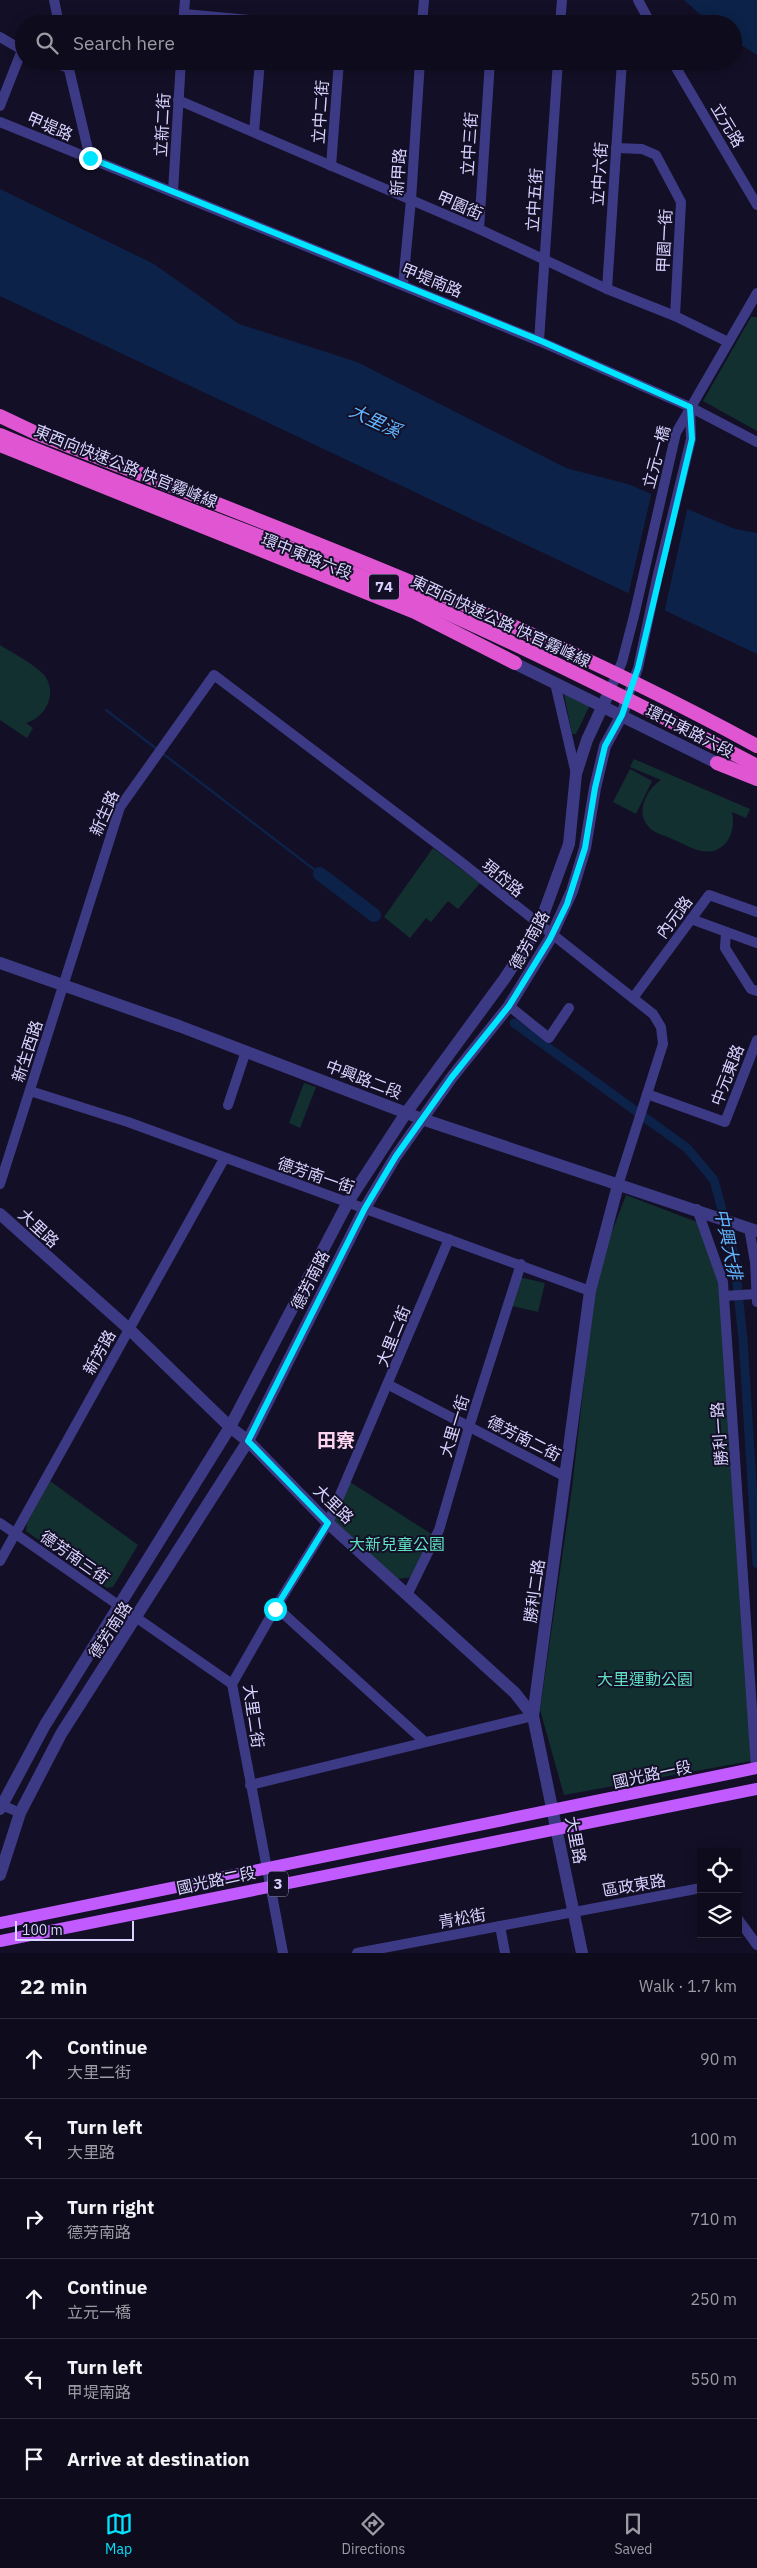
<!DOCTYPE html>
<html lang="en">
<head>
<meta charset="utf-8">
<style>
	:root { --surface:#0e0b1c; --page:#1c1929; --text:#f1f3f6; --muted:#9b9ba3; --line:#2e2b3b; --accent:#00e5ff }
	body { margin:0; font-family:"IBM Plex Sans","Noto Sans TC",sans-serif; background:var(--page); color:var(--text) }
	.controls { position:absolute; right:15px; bottom:15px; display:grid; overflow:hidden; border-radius:0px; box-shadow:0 2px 12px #0003 }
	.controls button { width:45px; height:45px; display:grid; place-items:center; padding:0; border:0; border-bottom:1px solid var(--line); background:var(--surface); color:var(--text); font:25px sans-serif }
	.scale { position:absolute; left:15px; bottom:12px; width:119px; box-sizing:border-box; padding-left:5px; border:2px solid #d9d4ff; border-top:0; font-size:14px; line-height:18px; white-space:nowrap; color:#d9d4ff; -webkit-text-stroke:4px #130f26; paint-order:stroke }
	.stop { position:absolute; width:15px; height:15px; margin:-11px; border:4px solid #00e5ff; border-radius:50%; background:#fff }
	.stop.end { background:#00e5ff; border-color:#fff; box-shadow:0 1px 5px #0008 }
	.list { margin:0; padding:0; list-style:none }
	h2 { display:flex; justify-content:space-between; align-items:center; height:65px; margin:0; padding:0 20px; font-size:21px }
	h2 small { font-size:16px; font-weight:400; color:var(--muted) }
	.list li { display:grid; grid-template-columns:32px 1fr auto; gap:15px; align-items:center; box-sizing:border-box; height:80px; padding:0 20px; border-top:1px solid var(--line) }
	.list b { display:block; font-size:19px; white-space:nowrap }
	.list p { margin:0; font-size:16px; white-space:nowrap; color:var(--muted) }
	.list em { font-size:16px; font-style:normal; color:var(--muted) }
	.icon { flex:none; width:28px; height:28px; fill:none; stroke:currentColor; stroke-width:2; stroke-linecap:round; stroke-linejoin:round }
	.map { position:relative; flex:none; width:757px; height:1953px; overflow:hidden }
	.search { position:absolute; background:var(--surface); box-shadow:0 2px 12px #0003; left:15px; right:15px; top:15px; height:55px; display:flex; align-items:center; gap:12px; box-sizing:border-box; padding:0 18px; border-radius:28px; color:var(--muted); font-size:19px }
	.sheet { height:545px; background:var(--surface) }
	nav { display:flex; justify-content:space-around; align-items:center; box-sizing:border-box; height:70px; border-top:1px solid var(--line); background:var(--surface); font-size:14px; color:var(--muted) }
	nav a { display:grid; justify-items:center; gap:2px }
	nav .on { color:var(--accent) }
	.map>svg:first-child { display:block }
	.green { fill:#12302f }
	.water { fill:#0c2248 }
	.pier { fill:#130f26 }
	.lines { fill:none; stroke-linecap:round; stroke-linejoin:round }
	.stream { stroke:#0c2248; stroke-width:2.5 }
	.canal { stroke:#0c2248; stroke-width:9 }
	.river { stroke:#0c2248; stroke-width:14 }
	.minor { stroke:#3d3a85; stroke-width:10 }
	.tertiary { stroke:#3d3a85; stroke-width:12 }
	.primary { stroke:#c25bff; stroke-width:12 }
	.trunk { stroke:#e055d1; stroke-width:14 }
	.route { stroke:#00e5ff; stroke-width:6 }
	.labels { text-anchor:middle; stroke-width:4; stroke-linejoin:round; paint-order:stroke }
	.shield { fill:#130f26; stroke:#9e99be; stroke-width:1 }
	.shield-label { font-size:15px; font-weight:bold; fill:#d9d4ff }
	.street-label { font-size:16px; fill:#d9d4ff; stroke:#130f26 }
	.park-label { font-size:16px; fill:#5fe0c0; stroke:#130f26 }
	.water-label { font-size:18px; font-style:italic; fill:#62b6ff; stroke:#130f26 }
	.quarter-label { font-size:19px; font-weight:bold; fill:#ffd6f0; stroke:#130f26 }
</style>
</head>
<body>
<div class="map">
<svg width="757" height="1953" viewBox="0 0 757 1953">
	<rect width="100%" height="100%" fill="#130f26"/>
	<g class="green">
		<path d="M751,317H757V431L703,401Z"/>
		<path d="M0,645C13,653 28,661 40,671C60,688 48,717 26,723L33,728L27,738L0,720Z"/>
		<path d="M564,694L590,705L576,734H572Z"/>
		<path d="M634,759L750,809L746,818L732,812C737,835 723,858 697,850C688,847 680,842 672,839C664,835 653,833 648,826C635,811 647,789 661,780L630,767Z"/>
		<path d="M630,769L652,781L636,814L613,802Z"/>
		<path d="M433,848L480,883L458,909L448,901L431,922L426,918L410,938L384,917Z"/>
		<path d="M304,1083L316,1087L300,1128L289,1123Z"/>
		<path d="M626,1195L697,1222L719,1282L751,1761L564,1795L540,1710L572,1488L594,1294L605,1250Z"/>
		<path d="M519,1277L545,1283L538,1312L512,1306Z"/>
		<path d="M50,1481L138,1545L113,1587L107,1588L26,1531L27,1523Z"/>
		<path d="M350,1482L433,1535L413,1577L396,1579L332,1522Z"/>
	</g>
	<g class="water">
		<path d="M684,0H757V55L733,40V24H711Z"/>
		<path d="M0,189L154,264L239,324L357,362L566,468L628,484L735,529L757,533V654L0,296Z"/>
	</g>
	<path class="pier" d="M652,491L688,506L664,613L628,596Z"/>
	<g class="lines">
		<g class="stream">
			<path d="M106,710L158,750"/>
			<path d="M162,753L320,874"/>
		</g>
		<path class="canal" d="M514,1023L687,1148L714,1180L734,1255L743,1339L757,1564"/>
		<path class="river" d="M320,874L374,915"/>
		<g class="minor">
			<path d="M54,0L59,24"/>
			<path d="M638,0L651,24"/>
			<path d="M184,14L296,24"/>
			<path d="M183,24L185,0"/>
			<path d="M422,24L424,0"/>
			<path d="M560,24L562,0"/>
			<path d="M0,37L24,51"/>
			<path d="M49,61L69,68"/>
			<path d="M67,61L90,158"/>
			<path d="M672,61L757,205"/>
			<path d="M178,100L479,229L607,289L675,316L728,342"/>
			<path d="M0,106L22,50"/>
			<path d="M0,122L539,341L690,407L757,442"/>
			<path d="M254,132L260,61"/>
			<path d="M616,148L642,149L656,155L681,202L675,316"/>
			<path d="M331,166L339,61"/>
			<path d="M173,191L181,61"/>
			<path d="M479,229L490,61"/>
			<path d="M403,284L411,200L420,61"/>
			<path d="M607,289L622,61"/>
			<path d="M539,341L558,61"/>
			<path d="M555,683L576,774"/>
			<path d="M611,688L622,662L634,616L676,433L757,293"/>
			<path d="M628,696L638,668L658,574L691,439L690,408"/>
			<path d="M691,919L757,943"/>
			<path d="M726,932L725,948L751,989L757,991"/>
			<path d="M633,998L709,895L757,912"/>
			<path d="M509,1006L549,1038L569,1008"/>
			<path d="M30,1091L128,1122L590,1291"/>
			<path d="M647,1094L725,1122L757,1040"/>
			<path d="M228,1105L246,1051"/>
			<path d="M0,1184L120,807L214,675L461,862L653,1014L661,1027L663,1044L618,1185"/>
			<path d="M697,1209L723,1282L756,1768"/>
			<path d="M749,1228L755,1262L757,1302"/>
			<path d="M724,1296L756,1294"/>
			<path d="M389,1385L566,1477"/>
			<path d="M0,1523L232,1684"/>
			<path d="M0,1561L224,1159"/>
			<path d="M408,1593L439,1530L469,1427L521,1264"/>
			<path d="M276,1607L425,1742"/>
			<path d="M250,1785L533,1716"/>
			<path d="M0,1804L20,1813"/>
			<path d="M738,1919L757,1945"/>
			<path d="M500,1926L505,1953"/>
			<path d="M283,1953L232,1684L276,1607L328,1523L449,1239"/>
			<path d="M357,1953L701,1888"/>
		</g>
		<g class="tertiary">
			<path d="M506,659L725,767"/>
			<path d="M0,963L179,1026L422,1119L757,1231"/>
			<path d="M0,1214L129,1329L230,1427L248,1441L328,1523L515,1693L533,1716L582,1953"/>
			<path d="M533,1716L590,1291L618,1185"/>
			<path d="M0,1809L45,1725L230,1427L348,1202L406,1113L505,978L539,926L569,844L576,774L587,740L611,688"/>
			<path d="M0,1875L20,1813L61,1734L248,1441L365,1208L396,1156L452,1077L509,1006L550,939L572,891L585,848L595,788L605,746L622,715L628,696"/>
		</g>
		<g class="primary">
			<path d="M0,1923C252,1871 505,1822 757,1768"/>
			<path d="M0,1941L757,1789"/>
		</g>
		<g class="trunk">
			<path d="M0,416L38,434C281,529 527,620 757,746"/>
			<path d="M0,435C133,491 269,537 402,593C522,645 641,705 757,766"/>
			<path d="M0,445L415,612L515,663"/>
			<path d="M717,763L757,779"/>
		</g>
	</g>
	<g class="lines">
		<path class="route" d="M90,158L539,340L690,407L692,439L638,668L622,715L605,746L595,788L585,848L567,904L550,939L509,1006L452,1077L396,1156L365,1208L248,1441L328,1523L275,1609"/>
	</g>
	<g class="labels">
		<g class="shield">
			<rect x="369" y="574.5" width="30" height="25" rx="4"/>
			<rect x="268" y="1871.5" width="20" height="25" rx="4"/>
		</g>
		<g class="shield-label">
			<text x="384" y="592">74</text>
			<text x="278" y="1889">3</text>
		</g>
		<g class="street-label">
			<text transform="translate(320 112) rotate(-86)" y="6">立中二街</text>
			<text transform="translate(162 125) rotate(-87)" y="6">立新二街</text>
			<text transform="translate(728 125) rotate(59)" y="6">立元路</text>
			<text transform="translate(50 126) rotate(23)" y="6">甲堤路</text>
			<text transform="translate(469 144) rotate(-86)" y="6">立中三街</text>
			<text transform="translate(398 172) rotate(-86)" y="6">新甲路</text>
			<text transform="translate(599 174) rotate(-86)" y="6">立中六街</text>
			<text transform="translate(534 200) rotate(-86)" y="6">立中五街</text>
			<text transform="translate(460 205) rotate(23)" y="6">甲園街</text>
			<text transform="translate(664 241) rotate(-87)" y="6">甲園一街</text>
			<text transform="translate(432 280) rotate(22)" y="6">甲堤南路</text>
			<text transform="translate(656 457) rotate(-75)" y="6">立元一橋</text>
			<text transform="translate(126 466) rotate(22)" y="6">東西向快速公路 快官霧峰線</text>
			<text transform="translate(307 556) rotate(22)" y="6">環中東路六段</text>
			<text transform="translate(501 621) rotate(25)" y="6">東西向快速公路 快官霧峰線</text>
			<text transform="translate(690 731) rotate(27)" y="6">環中東路六段</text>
			<text transform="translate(104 813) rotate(-66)" y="6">新生路</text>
			<text transform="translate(503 878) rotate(39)" y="6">現岱路</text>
			<text transform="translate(674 917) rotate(-53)" y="6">內元路</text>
			<text transform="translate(529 940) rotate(-61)" y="6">德芳南路</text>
			<text transform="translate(27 1051) rotate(-72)" y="6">新生西路</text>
			<text transform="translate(727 1075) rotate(-69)" y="6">中元東路</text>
			<text transform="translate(364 1079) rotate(21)" y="6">中興路二段</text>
			<text transform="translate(316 1175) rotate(19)" y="6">德芳南一街</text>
			<text transform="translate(39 1228) rotate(43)" y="6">大里路</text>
			<text transform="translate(310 1280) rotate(-63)" y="6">德芳南路</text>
			<text transform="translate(393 1336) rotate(-68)" y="6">大里二街</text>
			<text transform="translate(99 1352) rotate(-61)" y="6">新芳路</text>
			<text transform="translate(454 1426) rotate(-73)" y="6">大里一街</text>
			<text transform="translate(719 1434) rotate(-94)" y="6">勝利一路</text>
			<text transform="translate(524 1438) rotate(27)" y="6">德芳南二街</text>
			<text transform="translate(334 1504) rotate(44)" y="6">大里路</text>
			<text transform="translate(75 1557) rotate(35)" y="6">德芳南三街</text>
			<text transform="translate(534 1591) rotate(-82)" y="6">勝利二路</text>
			<text transform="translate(110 1630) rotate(-57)" y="6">德芳南路</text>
			<text transform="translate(254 1716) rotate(82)" y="6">大里二街</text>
			<text transform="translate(652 1774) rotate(-12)" y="6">國光路一段</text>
			<text transform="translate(576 1840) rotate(79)" y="6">大里路</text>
			<text transform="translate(216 1880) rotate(-12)" y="6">國光路二段</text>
			<text transform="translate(634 1885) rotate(-10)" y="6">區政東路</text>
			<text transform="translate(462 1918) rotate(-10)" y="6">青松街</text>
		</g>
		<g class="park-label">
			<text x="397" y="1550">大新兒童公園</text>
			<text x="645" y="1685">大里運動公園</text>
		</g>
		<g class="water-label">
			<text transform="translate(375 421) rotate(25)" y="6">大里溪</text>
			<text transform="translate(728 1244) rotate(78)" y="6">中興大排</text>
		</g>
		<g class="quarter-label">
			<text x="336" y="1447">田寮</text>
		</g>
	</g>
</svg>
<div class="controls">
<button><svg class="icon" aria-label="locate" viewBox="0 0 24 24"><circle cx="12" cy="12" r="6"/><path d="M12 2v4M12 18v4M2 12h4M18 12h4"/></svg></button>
<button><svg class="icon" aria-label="layers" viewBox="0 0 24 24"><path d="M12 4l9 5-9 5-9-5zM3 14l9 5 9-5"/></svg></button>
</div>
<div class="scale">100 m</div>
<div class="stop" style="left:275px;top:1609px"></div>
<div class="stop end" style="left:90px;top:158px"></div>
<div class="search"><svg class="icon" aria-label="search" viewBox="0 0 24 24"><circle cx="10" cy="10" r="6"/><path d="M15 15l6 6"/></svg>Search here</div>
</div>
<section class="sheet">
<h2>22 min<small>Walk · 1.7 km</small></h2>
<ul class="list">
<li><svg class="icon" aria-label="ahead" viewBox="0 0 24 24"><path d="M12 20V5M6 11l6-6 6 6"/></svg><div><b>Continue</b><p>大里二街</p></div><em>90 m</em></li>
<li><svg class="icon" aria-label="left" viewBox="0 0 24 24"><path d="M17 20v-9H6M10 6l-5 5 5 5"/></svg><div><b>Turn left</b><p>大里路</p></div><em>100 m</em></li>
<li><svg class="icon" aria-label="right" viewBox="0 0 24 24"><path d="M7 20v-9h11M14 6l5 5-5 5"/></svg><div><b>Turn right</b><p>德芳南路</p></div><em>710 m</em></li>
<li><svg class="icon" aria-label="ahead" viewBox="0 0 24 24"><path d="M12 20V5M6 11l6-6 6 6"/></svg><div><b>Continue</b><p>立元一橋</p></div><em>250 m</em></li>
<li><svg class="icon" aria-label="left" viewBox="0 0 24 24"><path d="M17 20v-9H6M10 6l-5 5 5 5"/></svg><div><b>Turn left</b><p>甲堤南路</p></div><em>550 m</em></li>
<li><svg class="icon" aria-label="arrive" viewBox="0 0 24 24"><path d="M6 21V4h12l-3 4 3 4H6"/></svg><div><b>Arrive at destination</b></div></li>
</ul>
</section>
<nav>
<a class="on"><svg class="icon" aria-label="map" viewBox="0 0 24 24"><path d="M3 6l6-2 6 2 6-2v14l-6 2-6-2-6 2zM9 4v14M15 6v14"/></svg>Map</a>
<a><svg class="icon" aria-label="directions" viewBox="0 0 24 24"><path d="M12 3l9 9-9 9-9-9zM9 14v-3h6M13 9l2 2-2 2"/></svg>Directions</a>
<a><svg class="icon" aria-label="saved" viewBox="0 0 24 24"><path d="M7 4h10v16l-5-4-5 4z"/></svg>Saved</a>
</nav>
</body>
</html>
